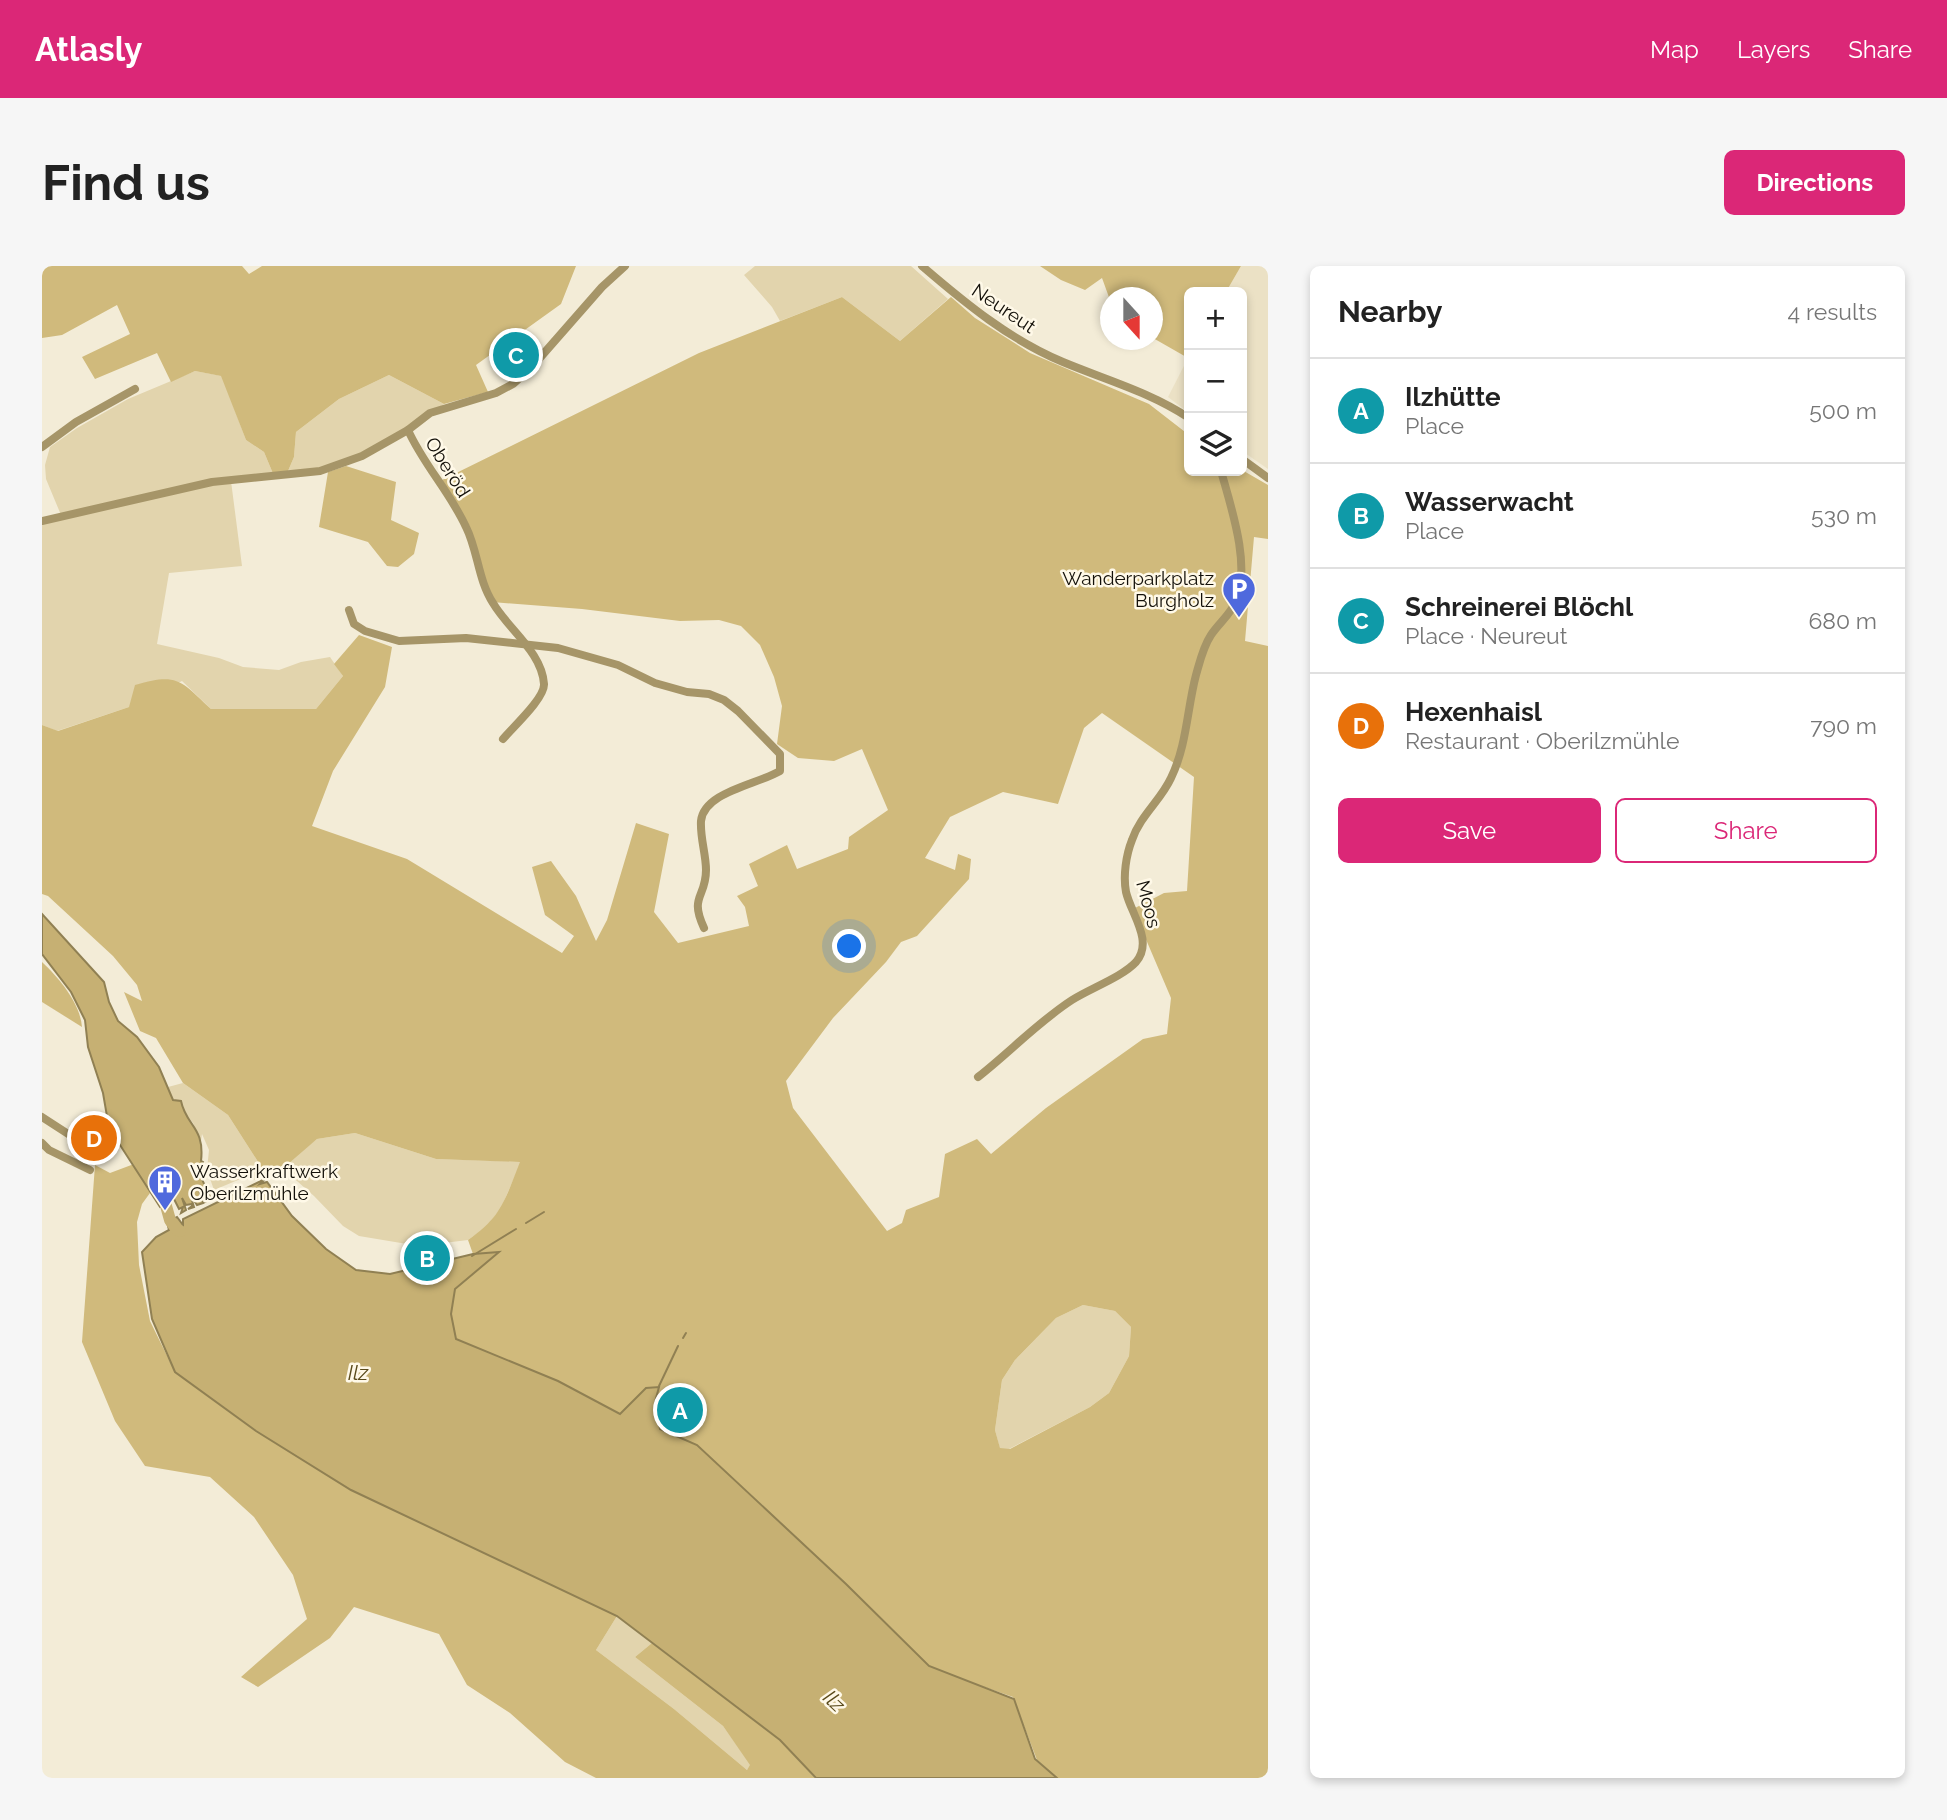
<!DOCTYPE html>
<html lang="en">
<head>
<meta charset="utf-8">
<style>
	:root { --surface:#fff; --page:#f6f6f6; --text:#222; --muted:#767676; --line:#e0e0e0; --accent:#db2777 }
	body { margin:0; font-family:Raleway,sans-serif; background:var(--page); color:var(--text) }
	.controls { position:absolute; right:21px; top:21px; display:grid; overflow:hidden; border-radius:10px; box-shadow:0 4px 10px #0003 }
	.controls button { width:63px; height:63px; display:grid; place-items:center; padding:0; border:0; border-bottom:2px solid var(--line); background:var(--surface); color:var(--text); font:35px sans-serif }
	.compass { position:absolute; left:1058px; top:21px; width:63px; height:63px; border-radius:50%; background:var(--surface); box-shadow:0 4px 10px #0003; rotate:159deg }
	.you { position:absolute; left:808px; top:681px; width:24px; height:24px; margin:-18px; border:5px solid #fff; border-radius:50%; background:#1a73e8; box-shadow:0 0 0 10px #1a73e833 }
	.badge { display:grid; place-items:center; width:46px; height:46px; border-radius:50%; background:var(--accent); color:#fff; font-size:23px; font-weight:700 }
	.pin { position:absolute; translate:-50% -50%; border:4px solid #fff; box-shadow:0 2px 7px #0006 }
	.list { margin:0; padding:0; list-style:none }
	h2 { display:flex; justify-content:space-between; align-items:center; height:91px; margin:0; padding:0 28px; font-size:30px }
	h2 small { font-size:23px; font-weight:400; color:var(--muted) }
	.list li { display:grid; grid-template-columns:46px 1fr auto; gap:21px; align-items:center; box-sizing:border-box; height:105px; padding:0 28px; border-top:2px solid var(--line) }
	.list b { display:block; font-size:26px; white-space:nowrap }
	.list p { margin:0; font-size:23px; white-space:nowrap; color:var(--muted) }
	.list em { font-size:23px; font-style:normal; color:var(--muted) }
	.actions { display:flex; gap:14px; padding:21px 28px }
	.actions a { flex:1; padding:16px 0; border:2px solid var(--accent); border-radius:10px; text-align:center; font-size:24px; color:var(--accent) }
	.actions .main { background:var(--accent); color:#fff }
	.icon { flex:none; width:38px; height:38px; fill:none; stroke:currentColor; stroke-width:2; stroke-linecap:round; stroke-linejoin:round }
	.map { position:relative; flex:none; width:1226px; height:1512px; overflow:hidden; border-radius:10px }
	header { display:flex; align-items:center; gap:42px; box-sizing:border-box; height:98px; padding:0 35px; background:var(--accent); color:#fff }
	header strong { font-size:33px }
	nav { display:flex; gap:38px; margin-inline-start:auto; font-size:24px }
	.intro { display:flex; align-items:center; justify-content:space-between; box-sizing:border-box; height:168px; padding:0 42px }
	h1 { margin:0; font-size:49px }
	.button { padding:18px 32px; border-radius:10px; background:var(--accent); color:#fff; font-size:24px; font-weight:700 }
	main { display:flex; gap:42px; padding:0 42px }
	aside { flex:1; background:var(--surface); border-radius:10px; box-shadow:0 4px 10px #0003 }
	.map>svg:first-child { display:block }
	.built { fill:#ebe1c5 }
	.green { fill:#e2d4ad }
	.forest { fill:#d0ba7c; fill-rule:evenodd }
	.water { fill:#c6b073; stroke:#908053; stroke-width:2 }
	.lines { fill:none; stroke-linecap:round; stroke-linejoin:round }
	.stream { stroke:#908053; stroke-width:2 }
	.river { stroke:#c6b073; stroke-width:12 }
	.minor { stroke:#a69568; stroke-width:8 }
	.labels { text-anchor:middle; stroke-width:5; stroke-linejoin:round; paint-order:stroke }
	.street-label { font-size:19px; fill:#131009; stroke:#fff9e8 }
	.poi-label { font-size:19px; fill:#131009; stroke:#fff9e8; text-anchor:end }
	.water-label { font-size:21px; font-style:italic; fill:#5a4a1a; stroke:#fff9e8 }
</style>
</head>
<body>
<header>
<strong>Atlasly</strong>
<nav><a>Map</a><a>Layers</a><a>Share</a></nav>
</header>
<div class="intro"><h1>Find us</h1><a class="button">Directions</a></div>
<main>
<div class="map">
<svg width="1226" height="1512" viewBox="0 0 1226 1512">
	<rect width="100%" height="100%" fill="#f3ecd7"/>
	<g class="built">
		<path d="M1199,0H1226V203L1200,185V26H1184Z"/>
		<path d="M1147,90V147L1126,131Z"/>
	</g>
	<g class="green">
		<path d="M713,0H869L906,33L858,75L800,31L738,55L730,41L702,9Z"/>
		<path d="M153,105L180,110L204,174L222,186L232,210L189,215L200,300L127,307L115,378L177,392L201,401L237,404L259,396L288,391L301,410L274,443H169L140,415L87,441L15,465L0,459V255L19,249L4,213L3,199L8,181L35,162L86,133Z"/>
		<path d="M347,109L402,138L353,172L278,205H246L252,191L254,166L297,133Z"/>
		<path d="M141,817L186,849L220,902L228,906L212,914L208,909L172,924L165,904L167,884L160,868L159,875L151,857L140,843L139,835L131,834L126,821Z"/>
		<path d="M313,867L394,893L479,896L459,942L444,961L426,974L377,980L317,970L301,960L272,930L239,901L275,873Z"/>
		<path d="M1041,1039L1073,1045L1089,1061L1087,1090L1067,1127L1048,1141L967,1183H958L953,1164L960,1114L973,1094L1014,1052Z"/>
		<path d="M575,1350L610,1377L593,1391L681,1460L709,1499L705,1504L632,1443L554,1384Z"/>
	</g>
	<g class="forest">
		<path d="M0,0H200L207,8L220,0H534L519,38L434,99L446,126L402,138L347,109L297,133L254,166L252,191L246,205L232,210L222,186L204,174L179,110L153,105L129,116L115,87L53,113L40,91L88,68L75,39L20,69L0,72Z"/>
		<path d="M998,0H1199L1184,26H1147L1146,92L1111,72V32H1069L1068,34L1060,12L1043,24L1019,14Z"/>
		<path d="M800,31L858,75L909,31L933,52L988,87L1107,138L1147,169V205L1200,204L1226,219V273L1212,271L1203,375L1226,380V1512H1015L995,1494L971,1431L888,1402L655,1179L618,1163L604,1122L578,1148L516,1115L413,1073L409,1048L413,1023L456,987L431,988L426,974C460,951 463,933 478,896L394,893L313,867L275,873L246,898L228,906L220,902L186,849L141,817L114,772L98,765L82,726L100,735L95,719L71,690L6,630L0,628V459L16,465L87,441L93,419C136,406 139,415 169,443H274L301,410L292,398L317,369L350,381L343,421L291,505L270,560L365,593L520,687L532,670L503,649L490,601L509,595L534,630L554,675L565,654L594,557L627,568L612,646L636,677L707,660L703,641L695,630L716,620L707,598L745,579L755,603L806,583L807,571L846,544L820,483L792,495L756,492L735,478L740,440L732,411L718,379L699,360L677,354L638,355L540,343L450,336L425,261L400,214L657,87ZM1060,447L1152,511L1145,625L1122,627L1091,643L1129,732L1125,768L1101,773L1004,842L949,888L935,873L903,888L897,931L864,944L860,957L845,965L751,842L744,815L791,752L844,696L859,676L875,670L927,613L929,593L916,588L913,604L883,592L908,551L961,526L1016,538L1042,462ZM1041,1039L1073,1045L1089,1061L1087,1090L1067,1127L1048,1141L968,1183L958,1182L953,1164L960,1114L973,1094L1014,1052Z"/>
		<path d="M304,200L354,216L349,254L377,267L372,288L356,301L345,300L326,276L277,261L286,206Z"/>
		<path d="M0,696C17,712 38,737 40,761L0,736Z"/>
		<path d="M92,898L108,927L100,938L95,956L97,999L108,1055L133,1106L309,1224L575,1350L554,1384L632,1443L705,1504L708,1499L681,1460L593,1391L610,1377L738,1474L773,1512H554L523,1496L468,1447L425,1419L397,1368L312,1341L288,1372L216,1421L199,1411L265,1353L251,1309L212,1251L168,1211L103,1200L73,1155L40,1076L53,899L68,907Z"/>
	</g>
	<g class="water">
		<path d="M0,648L62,716L67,736L76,755L95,771L117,801L131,834L139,835C144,860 163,861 159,895L161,896L158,909L169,933L163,936L166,930L161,931L157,924L161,937L155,939L148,928L152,941L146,943L150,940V938L144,939L140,932L144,944L139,947L141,941L137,943L132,933L118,941L67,862L61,827L46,781L43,754L29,726L0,688Z"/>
		<path d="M223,913L218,918L225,916L250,950L284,983L314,1004L348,1008L431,988L457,986L413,1023L409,1048L414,1073L516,1115L578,1148L604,1122L617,1121L613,1136L618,1163L655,1179L804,1318L887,1400L972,1433L993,1493L1015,1512H774L738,1474L575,1350L309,1224L214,1165L133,1106L110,1053L100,986L114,971L127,964L125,956L135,951L141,959V953Z"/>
	</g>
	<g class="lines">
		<g class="stream">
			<path d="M484,957L502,946"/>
			<path d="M430,990L474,963"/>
			<path d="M641,1072L644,1067"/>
			<path d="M617,1120L636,1080"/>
		</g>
		<path class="river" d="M119,922L128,954L135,964L138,965"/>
		<g class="minor">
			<path d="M880,0C923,37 968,74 1021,96C1064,114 1108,126 1147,152"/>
			<path d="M366,164L388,147L454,127L471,118L489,102L560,21L583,0"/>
			<path d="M0,181L34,156L93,123"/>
			<path d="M1200,193L1226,212"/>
			<path d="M0,255L170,216L278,205L320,190L366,164C381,198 408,226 424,261C436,285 436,314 451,337C466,363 500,386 502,418C503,432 471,461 461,473"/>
			<path d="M307,344L312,358L323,365L357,375L424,372L516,382L576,399L613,417L645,426L667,428L682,434L696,445L738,488V505C714,519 662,526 659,555C658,572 664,588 664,604C664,632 647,630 662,662"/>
			<path d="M936,811C968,786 996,756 1030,734C1049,722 1080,711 1094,696C1112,675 1089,648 1084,626C1081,610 1084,589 1090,574C1098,550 1119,534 1129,512C1145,479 1145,443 1154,409C1158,395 1161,381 1169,369C1177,357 1189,348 1194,335C1209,299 1189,241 1179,205"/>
			<path d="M0,851L54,886"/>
			<path d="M0,877L7,884L48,904"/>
		</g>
	</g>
	<defs>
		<g id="parking-pin" transform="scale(1.75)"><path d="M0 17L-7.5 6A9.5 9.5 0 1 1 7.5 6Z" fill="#4f69dd" stroke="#fff9e8"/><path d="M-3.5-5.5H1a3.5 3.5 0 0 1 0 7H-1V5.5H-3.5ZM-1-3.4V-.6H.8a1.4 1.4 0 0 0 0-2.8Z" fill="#fff"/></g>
		<g id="building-pin" transform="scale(1.75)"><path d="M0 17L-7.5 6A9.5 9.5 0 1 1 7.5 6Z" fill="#4f69dd" stroke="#fff9e8"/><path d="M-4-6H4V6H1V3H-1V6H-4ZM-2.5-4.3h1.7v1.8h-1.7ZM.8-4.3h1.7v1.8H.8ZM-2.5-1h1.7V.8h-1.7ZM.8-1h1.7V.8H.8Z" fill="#fff"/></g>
	</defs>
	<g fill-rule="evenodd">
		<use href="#parking-pin" x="1197" y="323"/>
		<use href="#building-pin" x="123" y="916"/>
	</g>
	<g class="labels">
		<g class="street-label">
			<text transform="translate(962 42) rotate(34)" y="7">Neureut</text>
			<text transform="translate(406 201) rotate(58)" y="7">Oberöd</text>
			<text transform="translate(1107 638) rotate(75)" y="7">Moos</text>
		</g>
		<g class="poi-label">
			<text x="1172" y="319">Wanderparkplatz<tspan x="1172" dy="22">Burgholz</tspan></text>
			<text x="148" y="912" text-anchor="start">Wasserkraftwerk<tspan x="148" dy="22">Oberilzmühle</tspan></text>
		</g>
		<g class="water-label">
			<text x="316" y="1114">Ilz</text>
			<text transform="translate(792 1435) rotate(43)" y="7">Ilz</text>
		</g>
	</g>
</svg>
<div class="controls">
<button>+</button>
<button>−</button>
<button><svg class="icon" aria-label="layers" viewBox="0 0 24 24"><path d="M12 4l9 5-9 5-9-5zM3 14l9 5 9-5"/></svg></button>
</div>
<svg class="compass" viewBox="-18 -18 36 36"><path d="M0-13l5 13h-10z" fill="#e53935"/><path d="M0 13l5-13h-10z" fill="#767676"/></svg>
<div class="you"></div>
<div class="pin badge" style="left:638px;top:1144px;background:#0f9aa8">A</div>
<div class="pin badge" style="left:385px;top:992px;background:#0f9aa8">B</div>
<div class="pin badge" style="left:474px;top:89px;background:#0f9aa8">C</div>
<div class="pin badge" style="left:52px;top:872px;background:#e8710a">D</div>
</div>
<aside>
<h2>Nearby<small>4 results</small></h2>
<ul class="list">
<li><span class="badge" style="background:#0f9aa8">A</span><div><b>Ilzhütte</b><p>Place</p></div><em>500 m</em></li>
<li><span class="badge" style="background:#0f9aa8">B</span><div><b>Wasserwacht</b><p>Place</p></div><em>530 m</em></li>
<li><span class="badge" style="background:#0f9aa8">C</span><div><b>Schreinerei Blöchl</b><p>Place · Neureut</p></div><em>680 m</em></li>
<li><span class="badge" style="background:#e8710a">D</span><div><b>Hexenhaisl</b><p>Restaurant · Oberilzmühle</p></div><em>790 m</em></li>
</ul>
<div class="actions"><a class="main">Save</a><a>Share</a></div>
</aside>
</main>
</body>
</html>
